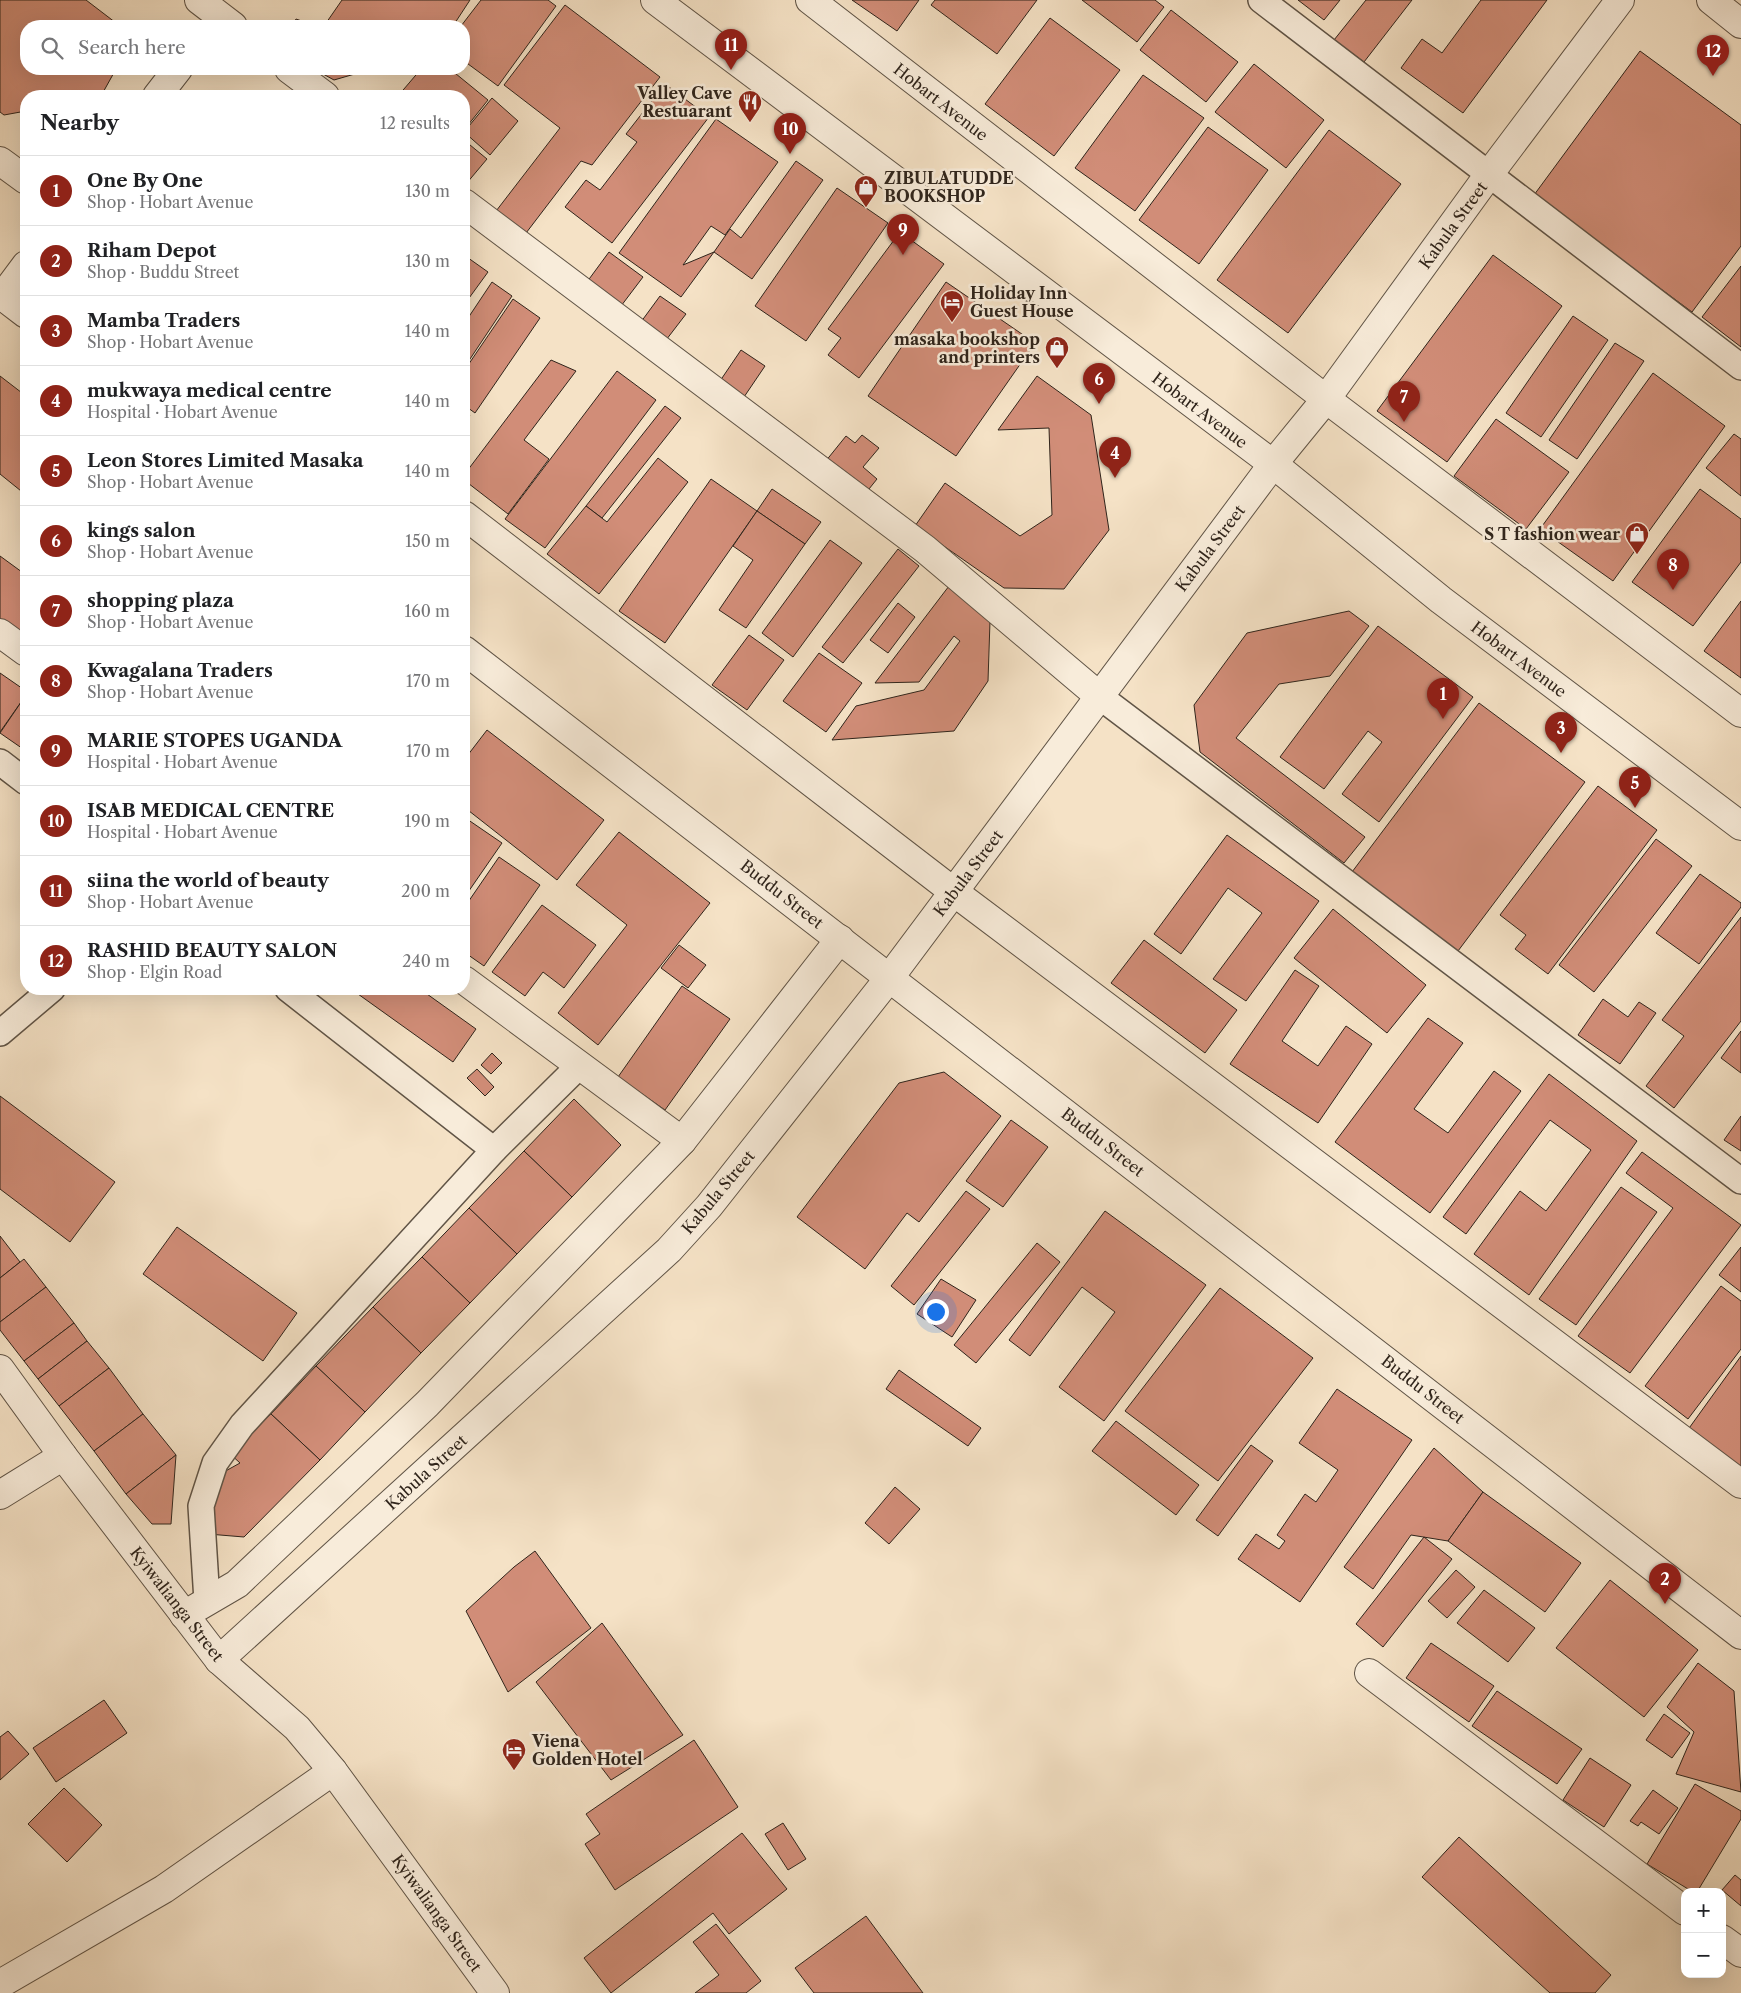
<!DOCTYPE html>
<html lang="en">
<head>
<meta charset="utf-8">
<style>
	:root { --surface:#fff; --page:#f2f2f2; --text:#202124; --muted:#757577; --line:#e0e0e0; --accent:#8f2418 }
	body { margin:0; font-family:"Libre Caslon Text",serif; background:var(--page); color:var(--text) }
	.controls { position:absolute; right:15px; bottom:15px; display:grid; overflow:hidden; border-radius:10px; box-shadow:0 5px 20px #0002 }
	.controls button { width:45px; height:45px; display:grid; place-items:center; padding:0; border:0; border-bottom:1px solid var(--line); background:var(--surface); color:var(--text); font:25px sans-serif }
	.you { position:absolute; left:935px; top:1311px; width:18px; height:18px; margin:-12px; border:4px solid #fff; border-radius:50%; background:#1a73e8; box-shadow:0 0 0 8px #1a73e833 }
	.badge { display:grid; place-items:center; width:32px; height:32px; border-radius:50%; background:var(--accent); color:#fff; font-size:16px; font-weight:700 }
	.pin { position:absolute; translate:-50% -41px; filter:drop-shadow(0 1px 2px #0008) }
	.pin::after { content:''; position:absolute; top:26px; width:18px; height:15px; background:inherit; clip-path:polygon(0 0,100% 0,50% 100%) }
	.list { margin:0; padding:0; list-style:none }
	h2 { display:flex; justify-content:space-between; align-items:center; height:65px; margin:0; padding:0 20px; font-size:21px }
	h2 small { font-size:16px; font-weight:400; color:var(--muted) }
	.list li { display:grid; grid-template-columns:32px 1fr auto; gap:15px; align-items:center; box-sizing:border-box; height:70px; padding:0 20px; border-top:1px solid var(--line) }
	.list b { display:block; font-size:19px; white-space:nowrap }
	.list p { margin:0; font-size:16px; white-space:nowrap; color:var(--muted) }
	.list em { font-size:16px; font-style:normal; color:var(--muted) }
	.icon { flex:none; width:28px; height:28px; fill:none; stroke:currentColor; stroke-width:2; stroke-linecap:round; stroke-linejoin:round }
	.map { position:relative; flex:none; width:1741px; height:1993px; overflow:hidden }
	.search { position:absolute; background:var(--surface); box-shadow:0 5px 20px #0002; left:20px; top:20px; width:450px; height:55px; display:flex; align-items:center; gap:12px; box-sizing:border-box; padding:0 18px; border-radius:20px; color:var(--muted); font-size:19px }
	.panel { position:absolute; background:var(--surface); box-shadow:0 5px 20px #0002; left:20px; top:90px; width:450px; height:905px; border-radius:20px }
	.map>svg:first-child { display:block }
	.building { fill:#d18d78; stroke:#2f241b }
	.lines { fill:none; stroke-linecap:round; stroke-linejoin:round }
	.lane-casing { stroke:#605446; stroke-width:28 }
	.street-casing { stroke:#605446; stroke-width:30 }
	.lane { stroke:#f8ecda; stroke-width:25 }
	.street { stroke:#f8ecda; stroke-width:28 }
	.labels { text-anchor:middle; stroke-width:5; stroke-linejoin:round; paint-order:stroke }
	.poi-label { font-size:16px; font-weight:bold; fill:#2f241b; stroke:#f8ecda; text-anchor:end }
	.street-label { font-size:16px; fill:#2f241b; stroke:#f8ecda }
</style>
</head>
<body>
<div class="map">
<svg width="1741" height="1993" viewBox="0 0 1741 1993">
	<rect width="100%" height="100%" fill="#f5e2c6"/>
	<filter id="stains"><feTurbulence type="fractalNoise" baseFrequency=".004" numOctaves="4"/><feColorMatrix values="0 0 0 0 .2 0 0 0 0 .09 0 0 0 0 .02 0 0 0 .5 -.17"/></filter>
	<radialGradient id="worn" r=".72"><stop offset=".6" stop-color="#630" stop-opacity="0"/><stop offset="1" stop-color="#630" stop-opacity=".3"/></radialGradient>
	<g class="building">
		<path d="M0,0H86L120,26H26V69H116L101,96H26V111L4,115L0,112Z"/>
		<path d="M342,0H470L453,26H324Z"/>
		<path d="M481,0H548L556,6L498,86L464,61V26H461Z"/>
		<path d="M852,0H919L897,31Z"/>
		<path d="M935,0H1037L997,54L931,5Z"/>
		<path d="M1082,0H1155L1164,7L1137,42Z"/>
		<path d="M1298,0H1340L1324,20Z"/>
		<path d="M1366,0H1412L1364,62L1334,40Z"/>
		<path d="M1481,0H1547L1463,113L1401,68L1422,39L1442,53Z"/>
		<path d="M565,5L660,77L592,165L581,161L523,237L493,215L560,128L504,85Z"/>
		<path d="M1171,10L1238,62L1206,102L1140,50Z"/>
		<path d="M1050,18L1120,70L1054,156L985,104Z"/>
		<path d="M296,19L316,26H292Z"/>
		<path d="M1640,51L1741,125V246L1692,312L1534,195Z"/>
		<path d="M1254,64L1324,120L1286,168L1215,112Z"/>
		<path d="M314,69H372L334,80Z"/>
		<path d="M421,69H450L488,100L464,130V96H398Z"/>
		<path d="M1143,75L1204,118L1135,211L1075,168Z"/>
		<path d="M665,84L709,117L612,243L565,207L586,180L600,190L637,142L626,134Z"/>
		<path d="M492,98L518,121L490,155L464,132Z"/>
		<path d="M716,119L778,162L725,235L711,226L683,265L714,252L681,297L619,253Z"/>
		<path d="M1208,127L1268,170L1199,264L1139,220Z"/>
		<path d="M1329,130L1401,184L1288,333L1217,280Z"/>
		<path d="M464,140L487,159L466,184L464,182Z"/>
		<path d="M796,161L823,180L752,279L714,252L730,229L741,238Z"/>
		<path d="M837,188L888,223L806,341L755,306Z"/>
		<path d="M900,232L944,264L859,378L828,355L841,338L828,329Z"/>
		<path d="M609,252L643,277L618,310L584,286Z"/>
		<path d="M464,255L488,272L464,305Z"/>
		<path d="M1493,255L1562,306L1447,462L1377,411Z"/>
		<path d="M1741,266V347L1702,317Z"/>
		<path d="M492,282L512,296L464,368V324Z"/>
		<path d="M946,282L1035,343L956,456L868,396Z"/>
		<path d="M660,296L686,314L663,344L638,326Z"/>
		<path d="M513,299L540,318L475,413L464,405V371Z"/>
		<path d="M1573,316L1608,340L1541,437L1506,413Z"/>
		<path d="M1615,343L1644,361L1577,459L1549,440Z"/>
		<path d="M741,350L765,366L744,397L720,381Z"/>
		<path d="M551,360L576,371L524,440L549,459L508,514L464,480V475Z"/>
		<path d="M617,371L656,400L545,548L505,519Z"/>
		<path d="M1653,373L1725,426L1613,581L1540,529Z"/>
		<path d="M0,376L26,396V495L0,474Z"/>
		<path d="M1037,376L1091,415L1109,530L1064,589L1004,588L915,526L945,483L1020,536L1052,515L1049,428L998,430Z"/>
		<path d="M665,406L681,418L602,518L586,506Z"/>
		<path d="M464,411L470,415L464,423Z"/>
		<path d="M1496,419L1569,472L1526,529L1454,476Z"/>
		<path d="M1734,434L1741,439V496L1706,468Z"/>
		<path d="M862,435L879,448L863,467L877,479L865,494L825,462L846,436L855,443Z"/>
		<path d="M658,458L688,482L599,594L547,554L586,506L607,522Z"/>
		<path d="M711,479L757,511L665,643L619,611Z"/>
		<path d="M772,489L821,522L805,544L757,511Z"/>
		<path d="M1700,489L1741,519V562L1693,626L1632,582Z"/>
		<path d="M757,511L805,544L746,628L719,610L753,560L733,546Z"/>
		<path d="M830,540L862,563L793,657L762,633Z"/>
		<path d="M898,549L919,566L843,663L822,647Z"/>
		<path d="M0,556L26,575V638L0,619Z"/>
		<path d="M949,586L990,621L988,681L954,731L832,740L856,706L924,690L960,641L954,636L919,682L875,683Z"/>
		<path d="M1741,601V678L1704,651Z"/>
		<path d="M898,603L915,617L888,653L870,640Z"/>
		<path d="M1349,611L1369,626L1330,676L1279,684L1236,738L1365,837L1344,863L1200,752L1194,705L1247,633Z"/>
		<path d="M1378,626L1473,697L1379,822L1342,794L1382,742L1368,731L1324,789L1280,757Z"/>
		<path d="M749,635L784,660L747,710L712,685Z"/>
		<path d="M819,653L862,683L826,732L783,701Z"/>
		<path d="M0,673L26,691V695L0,732Z"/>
		<path d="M26,695V751L0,733Z"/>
		<path d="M1479,703L1585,782L1458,951L1352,872Z"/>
		<path d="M487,730L604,820L557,880L464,807V760Z"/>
		<path d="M1598,786L1657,830L1548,974L1515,949L1526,935L1500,915Z"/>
		<path d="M464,817L502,843L464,898Z"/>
		<path d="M619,832L710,903L598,1045L558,1013L627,925L576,885Z"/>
		<path d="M1227,835L1319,901L1246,1001L1213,979L1262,913L1228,888L1181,954L1154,934Z"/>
		<path d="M1656,839L1692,866L1594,992L1559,965Z"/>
		<path d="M499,857L540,885L484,966L464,952V908Z"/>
		<path d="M1700,874L1741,903V907L1699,964L1656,933Z"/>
		<path d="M542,905L596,945L564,988L543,972L525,996L492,972Z"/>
		<path d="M1333,909L1426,985L1387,1033L1294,958Z"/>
		<path d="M1741,917V1021L1674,1108L1646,1086L1684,1036L1662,1020Z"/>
		<path d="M1144,940L1237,1010L1205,1053L1111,983Z"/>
		<path d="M679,945L706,965L688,988L661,968Z"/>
		<path d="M1295,970L1319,986L1282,1041L1318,1066L1346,1026L1372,1044L1318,1123L1230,1064Z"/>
		<path d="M682,986L730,1019L665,1110L618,1077Z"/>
		<path d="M351,989H420L476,1029L453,1062Z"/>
		<path d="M1603,999L1628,1017L1639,1002L1656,1013L1620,1064L1578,1035Z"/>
		<path d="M1428,1018L1463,1043L1414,1109L1448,1133L1494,1071L1521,1091L1430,1213L1335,1142Z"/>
		<path d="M1741,1031V1073L1721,1058Z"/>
		<path d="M492,1053L502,1063L491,1074L481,1065Z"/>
		<path d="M477,1069L494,1087L485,1096L467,1078Z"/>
		<path d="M944,1072L1001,1116L919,1222L907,1213L865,1269L797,1217L899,1083Z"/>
		<path d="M1549,1074L1637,1141L1529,1295L1474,1254L1520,1191L1546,1211L1591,1150L1550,1120L1466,1234L1443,1217Z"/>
		<path d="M0,1096L115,1182L70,1242L0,1189Z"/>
		<path d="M574,1099L621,1145L572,1197L524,1151Z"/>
		<path d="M1741,1116V1151L1724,1140Z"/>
		<path d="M1011,1120L1048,1147L1003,1207L966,1181Z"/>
		<path d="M524,1151L572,1197L517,1254L469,1208Z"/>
		<path d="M1642,1152L1741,1225L1630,1373L1578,1336L1673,1208L1626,1173Z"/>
		<path d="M1621,1187L1657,1212L1576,1325L1539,1299Z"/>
		<path d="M966,1191L990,1209L914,1305L891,1286Z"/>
		<path d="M469,1208L517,1254L470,1303L422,1257Z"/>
		<path d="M1105,1211L1206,1285L1104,1421L1059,1387L1115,1312L1082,1287L1030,1356L1009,1340Z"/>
		<path d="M177,1227L297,1313L263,1361L143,1274Z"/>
		<path d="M0,1236L20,1262L0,1278Z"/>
		<path d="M1037,1243L1060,1262L976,1363L954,1345Z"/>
		<path d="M1741,1247V1292L1719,1275Z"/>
		<path d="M422,1257L470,1303L421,1353L373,1307Z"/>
		<path d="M24,1259L46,1287L0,1322V1278Z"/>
		<path d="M941,1279L976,1300L952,1337L917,1314Z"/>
		<path d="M1721,1286L1741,1301V1349L1688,1419L1645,1386Z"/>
		<path d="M46,1287L74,1323L24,1361L0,1330V1322Z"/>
		<path d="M1220,1288L1313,1358L1218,1481L1125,1411Z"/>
		<path d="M373,1307L421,1353L365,1412L316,1366Z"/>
		<path d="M74,1323L87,1341L38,1379L24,1361Z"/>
		<path d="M87,1341L109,1368L59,1406L38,1379Z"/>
		<path d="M1741,1356V1469L1687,1431Z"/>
		<path d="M316,1366L365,1412L320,1460L271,1414Z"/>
		<path d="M109,1368L143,1414L94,1451L59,1406Z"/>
		<path d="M899,1370L981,1428L968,1446L886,1389Z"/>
		<path d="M1337,1389L1412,1440L1300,1602L1238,1559L1256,1534L1279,1549L1285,1541L1277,1535L1305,1494L1316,1502L1338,1470L1299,1443Z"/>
		<path d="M143,1414L176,1455L126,1494L94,1451Z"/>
		<path d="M271,1414L320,1460L244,1537L208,1534L213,1478L240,1463L228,1452Z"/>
		<path d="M1116,1421L1199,1485L1176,1515L1092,1451Z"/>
		<path d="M1251,1445L1273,1461L1218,1536L1196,1520Z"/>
		<path d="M1434,1448L1483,1492L1448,1541L1411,1535L1373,1589L1344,1567Z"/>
		<path d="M176,1455L171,1524H152L126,1494Z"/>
		<path d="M895,1487L920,1509L889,1544L865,1523Z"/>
		<path d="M1483,1492L1581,1563L1545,1612L1448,1541Z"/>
		<path d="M1424,1537L1452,1559L1383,1647L1356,1624Z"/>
		<path d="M535,1551L591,1628L508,1692L466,1611L514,1567Z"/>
		<path d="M1456,1570L1475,1587L1447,1618L1428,1601Z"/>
		<path d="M1610,1580L1698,1650L1644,1717L1556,1648Z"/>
		<path d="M1484,1590L1535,1628L1508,1662L1457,1623Z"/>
		<path d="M602,1623L683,1735L611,1780L536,1682Z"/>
		<path d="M1431,1643L1494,1686L1469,1722L1406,1678Z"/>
		<path d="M1698,1663L1734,1691L1741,1792L1676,1774L1694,1732L1667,1707Z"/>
		<path d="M1497,1691L1582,1749L1557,1784L1472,1726Z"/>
		<path d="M104,1700L127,1733L56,1782L33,1748Z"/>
		<path d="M1664,1714L1690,1733L1672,1758L1646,1740Z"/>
		<path d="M8,1731L29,1754L0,1780V1737Z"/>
		<path d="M694,1740L738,1807L615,1890L585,1844L600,1834L586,1814Z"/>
		<path d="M1590,1758L1631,1785L1604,1827L1563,1800Z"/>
		<path d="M1695,1784L1741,1811V1819L1697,1892H1693L1647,1864Z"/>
		<path d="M64,1788L102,1825L67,1862L28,1824Z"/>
		<path d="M1653,1790L1678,1808L1659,1834L1641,1822L1638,1826L1630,1821Z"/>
		<path d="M783,1823L806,1859L788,1870L765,1834Z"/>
		<path d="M742,1833L787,1889L729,1934L713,1913L611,1993L584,1958Z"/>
		<path d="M1459,1837L1611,1975L1595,1993H1550L1422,1877Z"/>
		<path d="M1735,1875L1741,1880V1906L1722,1890Z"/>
		<path d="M866,1916L923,1993H814L795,1968Z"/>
		<path d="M716,1924L761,1981L746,1993H695L719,1975L693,1942Z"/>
	</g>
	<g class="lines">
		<g class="lane-casing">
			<g id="lane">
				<path d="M1261,0L1741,367"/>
				<path d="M1099,696L1741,1181"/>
				<path d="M0,762L26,782"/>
				<path d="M288,989L494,1150"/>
				<path d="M0,1033L52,989"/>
				<path d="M207,1601L201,1506L215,1463L242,1425L494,1150L579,1066"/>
			</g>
		</g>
		<g class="street-casing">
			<g id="street">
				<path d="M199,0L233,26"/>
				<path d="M655,0L1273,464L1441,600L1741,826"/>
				<path d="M810,0L1326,399L1741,713"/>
				<path d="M1711,0L1741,24"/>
				<path d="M289,69L325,96"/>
				<path d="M157,96L178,69"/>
				<path d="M0,161L26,180"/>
				<path d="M464,203L925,549L1099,696"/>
				<path d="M0,294L26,314"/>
				<path d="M3,296L26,265"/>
				<path d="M464,515L954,892L1741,1484"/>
				<path d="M0,633L26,652"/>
				<path d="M464,650L1741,1635"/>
				<path d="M464,980L682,1141"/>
				<path d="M0,1369L63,1456L219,1660L297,1728L333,1771L495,1993"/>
				<path d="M0,1495L63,1456"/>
				<path d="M184,1615L237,1584L427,1404L682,1141L840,939"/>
				<path d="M219,1660L669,1250L709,1206L890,977L1273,464L1326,399L1490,173L1620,0"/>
				<path d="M1369,1673L1685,1911"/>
				<path d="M1722,1939L1741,1953"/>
				<path d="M0,1984L164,1889L333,1771"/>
			</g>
		</g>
		<use href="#lane" class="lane"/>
		<use href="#street" class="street"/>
	</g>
	<defs>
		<g id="restaurant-pin" transform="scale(1.25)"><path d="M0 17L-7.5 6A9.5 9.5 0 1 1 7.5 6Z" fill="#8f2418" stroke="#f8ecda"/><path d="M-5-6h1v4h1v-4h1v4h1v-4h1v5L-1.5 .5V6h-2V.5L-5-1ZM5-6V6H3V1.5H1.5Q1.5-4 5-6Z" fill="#fff"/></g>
		<g id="shop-pin" transform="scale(1.25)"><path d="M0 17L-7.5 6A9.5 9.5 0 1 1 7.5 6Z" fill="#8f2418" stroke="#f8ecda"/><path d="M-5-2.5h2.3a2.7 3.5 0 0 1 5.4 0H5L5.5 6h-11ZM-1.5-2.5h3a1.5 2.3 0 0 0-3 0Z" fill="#fff"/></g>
		<g id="hotel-pin" transform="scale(1.25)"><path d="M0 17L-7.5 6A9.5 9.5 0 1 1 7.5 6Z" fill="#8f2418" stroke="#f8ecda"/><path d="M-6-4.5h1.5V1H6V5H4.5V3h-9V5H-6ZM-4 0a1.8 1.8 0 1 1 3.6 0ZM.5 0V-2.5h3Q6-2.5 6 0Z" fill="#fff"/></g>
	</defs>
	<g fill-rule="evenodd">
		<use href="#restaurant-pin" x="750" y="102"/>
		<use href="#shop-pin" x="866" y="187"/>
		<use href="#hotel-pin" x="952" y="302"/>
		<use href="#shop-pin" x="1057" y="348"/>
		<use href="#shop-pin" x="1637" y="534"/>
		<use href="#hotel-pin" x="514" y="1750"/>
	</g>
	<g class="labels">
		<g class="poi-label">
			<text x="732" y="99">Valley Cave<tspan x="732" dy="18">Restuarant</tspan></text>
			<text x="884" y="184" text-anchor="start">ZIBULATUDDE<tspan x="884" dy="18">BOOKSHOP</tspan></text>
			<text x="970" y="299" text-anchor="start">Holiday Inn<tspan x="970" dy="18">Guest House</tspan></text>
			<text x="1040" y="345">masaka bookshop<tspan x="1040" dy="18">and printers</tspan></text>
			<text x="1620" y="540">S T fashion wear</text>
			<text x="532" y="1747" text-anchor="start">Viena<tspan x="532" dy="18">Golden Hotel</tspan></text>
		</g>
		<g class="street-label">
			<text transform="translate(941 102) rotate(38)" y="6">Hobart Avenue</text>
			<text transform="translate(1453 225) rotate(-54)" y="6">Kabula Street</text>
			<text transform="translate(1200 410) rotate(37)" y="6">Hobart Avenue</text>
			<text transform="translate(1210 548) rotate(-53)" y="6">Kabula Street</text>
			<text transform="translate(1519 659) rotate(37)" y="6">Hobart Avenue</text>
			<text transform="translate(968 873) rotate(-53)" y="6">Kabula Street</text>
			<text transform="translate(782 894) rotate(38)" y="6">Buddu Street</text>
			<text transform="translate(1103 1142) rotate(38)" y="6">Buddu Street</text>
			<text transform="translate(718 1192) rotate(-50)" y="6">Kabula Street</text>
			<text transform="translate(1423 1389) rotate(38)" y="6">Buddu Street</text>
			<text transform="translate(426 1472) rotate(-42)" y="6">Kabula Street</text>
			<text transform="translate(177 1604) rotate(52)" y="6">Kyiwalianga Street</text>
			<text transform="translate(437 1913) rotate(54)" y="6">Kyiwalianga Street</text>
		</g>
	</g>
	<rect width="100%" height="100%" filter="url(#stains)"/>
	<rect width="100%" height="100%" fill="url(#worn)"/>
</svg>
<div class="controls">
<button>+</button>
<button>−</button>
</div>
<div class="you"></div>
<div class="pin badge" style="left:1443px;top:719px">1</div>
<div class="pin badge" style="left:1665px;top:1604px">2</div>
<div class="pin badge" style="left:1561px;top:753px">3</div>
<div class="pin badge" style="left:1115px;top:478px">4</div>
<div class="pin badge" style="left:1635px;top:808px">5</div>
<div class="pin badge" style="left:1099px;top:404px">6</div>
<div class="pin badge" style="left:1404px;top:422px">7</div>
<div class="pin badge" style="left:1673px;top:590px">8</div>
<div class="pin badge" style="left:903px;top:255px">9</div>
<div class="pin badge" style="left:790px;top:154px">10</div>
<div class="pin badge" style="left:731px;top:70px">11</div>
<div class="pin badge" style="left:1713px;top:76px">12</div>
<div class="search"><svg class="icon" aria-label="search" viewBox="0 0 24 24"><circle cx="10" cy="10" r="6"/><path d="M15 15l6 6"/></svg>Search here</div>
<section class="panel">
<h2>Nearby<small>12 results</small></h2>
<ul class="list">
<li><span class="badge">1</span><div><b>One By One</b><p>Shop · Hobart Avenue</p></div><em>130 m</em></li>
<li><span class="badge">2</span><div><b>Riham Depot</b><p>Shop · Buddu Street</p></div><em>130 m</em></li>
<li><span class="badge">3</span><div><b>Mamba Traders</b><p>Shop · Hobart Avenue</p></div><em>140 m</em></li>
<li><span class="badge">4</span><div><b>mukwaya medical centre</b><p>Hospital · Hobart Avenue</p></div><em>140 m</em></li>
<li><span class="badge">5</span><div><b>Leon Stores Limited Masaka</b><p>Shop · Hobart Avenue</p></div><em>140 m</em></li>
<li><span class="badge">6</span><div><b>kings salon</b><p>Shop · Hobart Avenue</p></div><em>150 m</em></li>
<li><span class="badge">7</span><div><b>shopping plaza</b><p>Shop · Hobart Avenue</p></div><em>160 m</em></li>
<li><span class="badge">8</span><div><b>Kwagalana Traders</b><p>Shop · Hobart Avenue</p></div><em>170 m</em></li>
<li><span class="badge">9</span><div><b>MARIE STOPES UGANDA</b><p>Hospital · Hobart Avenue</p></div><em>170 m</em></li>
<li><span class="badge">10</span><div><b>ISAB MEDICAL CENTRE</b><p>Hospital · Hobart Avenue</p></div><em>190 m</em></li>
<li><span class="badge">11</span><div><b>siina the world of beauty</b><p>Shop · Hobart Avenue</p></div><em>200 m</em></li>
<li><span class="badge">12</span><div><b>RASHID BEAUTY SALON</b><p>Shop · Elgin Road</p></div><em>240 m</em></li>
</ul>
</section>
</div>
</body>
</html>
